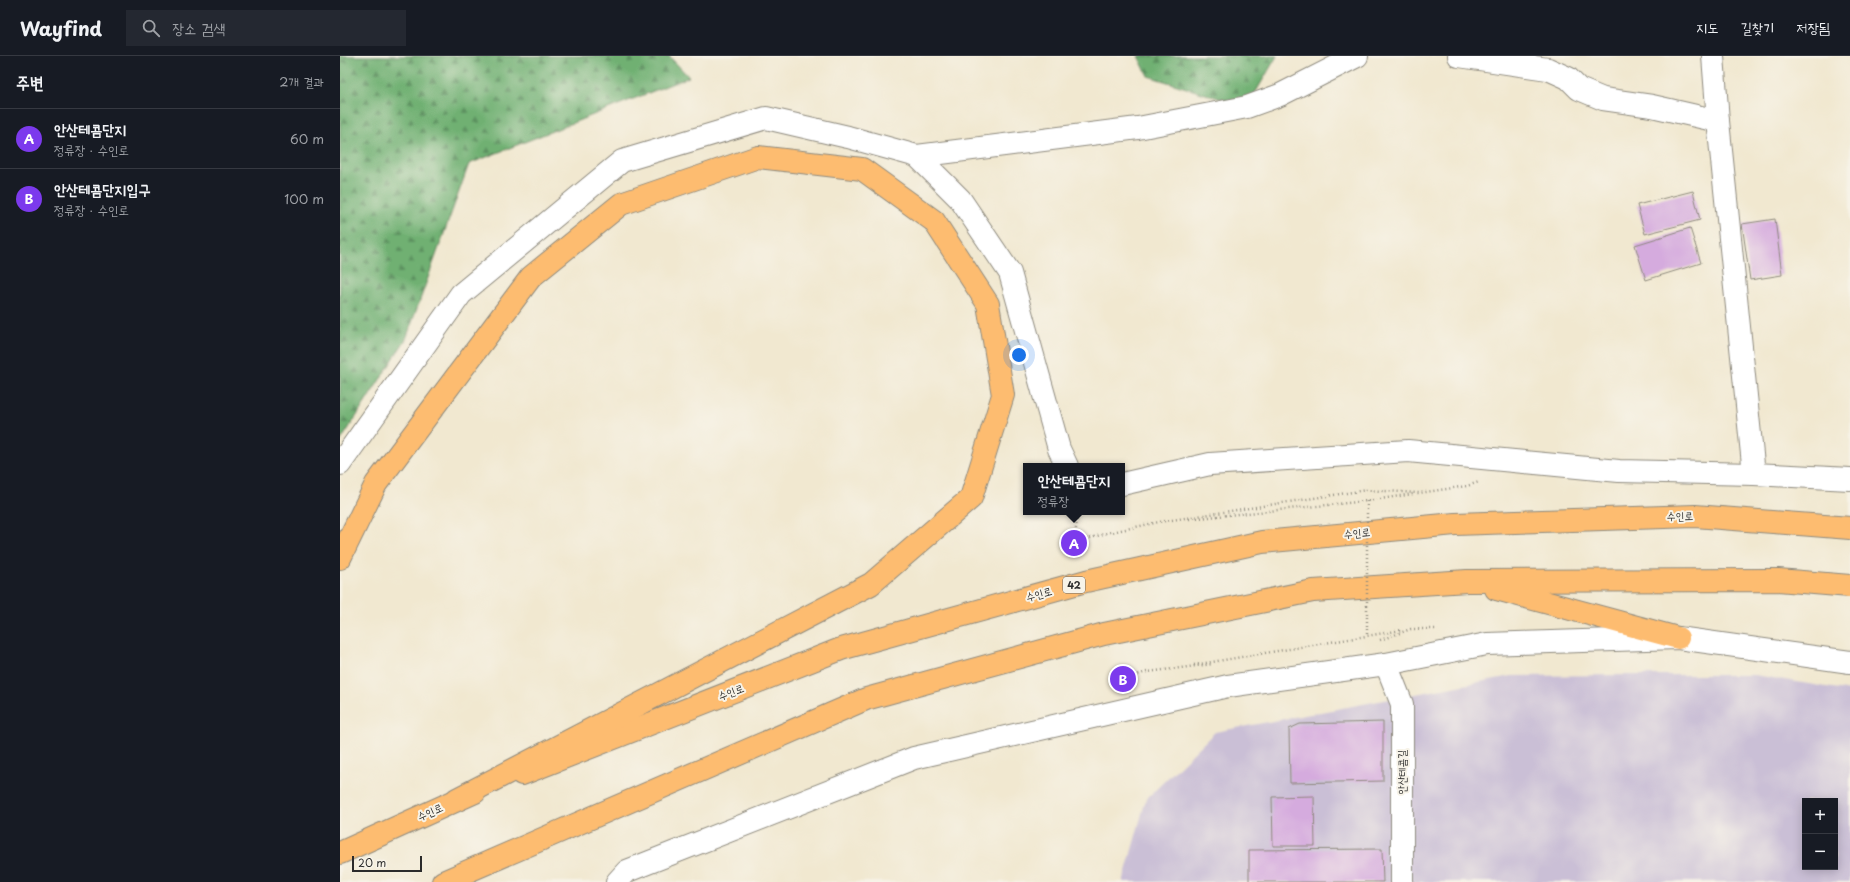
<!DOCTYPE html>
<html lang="ko">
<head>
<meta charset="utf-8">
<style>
	:root { --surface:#171b24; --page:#242831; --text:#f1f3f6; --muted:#9ea1a6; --line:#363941; --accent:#7c3aed }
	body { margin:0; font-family:"Playpen Sans","Poor Story",sans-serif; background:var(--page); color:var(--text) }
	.controls { position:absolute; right:12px; bottom:12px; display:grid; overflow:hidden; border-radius:0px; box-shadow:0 2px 10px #0003 }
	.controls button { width:36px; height:36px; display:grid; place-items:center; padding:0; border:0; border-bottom:1px solid var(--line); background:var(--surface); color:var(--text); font:20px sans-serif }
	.scale { position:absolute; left:12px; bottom:10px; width:70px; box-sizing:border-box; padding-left:4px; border:2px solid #2b2b2b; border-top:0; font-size:11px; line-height:14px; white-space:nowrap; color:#2b2b2b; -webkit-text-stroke:3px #f7f3e8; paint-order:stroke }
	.you { position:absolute; left:679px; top:299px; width:14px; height:14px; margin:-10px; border:3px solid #fff; border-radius:50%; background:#1a73e8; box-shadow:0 0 0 6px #1a73e833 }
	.badge { display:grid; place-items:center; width:26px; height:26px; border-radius:50%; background:var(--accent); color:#fff; font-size:13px; font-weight:700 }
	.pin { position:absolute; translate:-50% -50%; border:2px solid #fff; box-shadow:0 1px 4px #0006 }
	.popup { position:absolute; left:683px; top:407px; width:102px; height:52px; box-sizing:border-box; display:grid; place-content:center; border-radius:0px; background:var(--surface); filter:drop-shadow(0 1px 3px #0005); font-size:13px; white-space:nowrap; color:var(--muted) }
	.popup b { font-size:15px; color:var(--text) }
	.popup::after { content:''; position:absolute; left:50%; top:100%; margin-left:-8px; border:8px solid transparent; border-top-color:var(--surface) }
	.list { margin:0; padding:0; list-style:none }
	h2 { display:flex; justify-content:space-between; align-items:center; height:52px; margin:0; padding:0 16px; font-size:17px }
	h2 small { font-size:13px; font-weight:400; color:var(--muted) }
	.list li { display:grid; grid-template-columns:26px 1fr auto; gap:12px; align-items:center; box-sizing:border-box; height:60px; padding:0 16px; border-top:1px solid var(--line) }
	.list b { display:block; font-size:15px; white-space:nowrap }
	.list p { margin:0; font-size:13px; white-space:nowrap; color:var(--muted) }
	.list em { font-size:13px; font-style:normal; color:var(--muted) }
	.icon { flex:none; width:22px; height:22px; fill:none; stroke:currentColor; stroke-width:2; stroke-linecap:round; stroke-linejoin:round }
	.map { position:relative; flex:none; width:1510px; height:826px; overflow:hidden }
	header { display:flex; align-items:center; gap:24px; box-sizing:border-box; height:56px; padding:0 20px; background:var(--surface); border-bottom:1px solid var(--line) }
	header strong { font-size:19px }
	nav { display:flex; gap:22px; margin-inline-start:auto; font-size:14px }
	.search { width:280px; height:36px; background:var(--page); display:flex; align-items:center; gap:10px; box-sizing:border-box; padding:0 14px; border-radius:0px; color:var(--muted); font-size:15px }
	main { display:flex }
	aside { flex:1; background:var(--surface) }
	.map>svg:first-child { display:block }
	.industrial { fill:#cabfd6; fill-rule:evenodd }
	.forest { fill:url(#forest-firs); stroke:#4d6e4e }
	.building { fill:#d5abde }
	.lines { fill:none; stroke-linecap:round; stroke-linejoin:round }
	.minor-casing { stroke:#8e8a7e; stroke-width:24 }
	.tertiary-casing { stroke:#8e8a7e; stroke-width:24 }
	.trunk-casing { stroke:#8e8a7e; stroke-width:24 }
	.motorway-casing { stroke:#8e8a7e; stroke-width:24 }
	.path { stroke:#8e8a7e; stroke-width:2.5; stroke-dasharray:1 3; stroke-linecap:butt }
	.minor { stroke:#fff; stroke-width:22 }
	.tertiary { stroke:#fff; stroke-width:22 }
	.trunk { stroke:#fdbc70; stroke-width:22 }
	.motorway { stroke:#fdbc70; stroke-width:22 }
	.path-bridge { stroke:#8e8a7e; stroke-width:2.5; stroke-dasharray:1 3; stroke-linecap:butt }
	.labels { text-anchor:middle; stroke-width:4; stroke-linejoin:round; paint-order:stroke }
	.shield { fill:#f7f3e8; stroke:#686764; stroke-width:1 }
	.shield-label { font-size:10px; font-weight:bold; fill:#2b2b2b }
	.street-label { font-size:11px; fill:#2b2b2b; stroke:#f7f3e8 }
</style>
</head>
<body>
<header>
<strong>Wayfind</strong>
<div class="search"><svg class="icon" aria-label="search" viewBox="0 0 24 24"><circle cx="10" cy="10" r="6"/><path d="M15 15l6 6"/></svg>장소 검색</div>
<nav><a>지도</a><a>길찾기</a><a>저장됨</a></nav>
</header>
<main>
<aside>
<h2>주변<small>2개 결과</small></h2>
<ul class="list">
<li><span class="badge">A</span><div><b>안산테콤단지</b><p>정류장 · 수인로</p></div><em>60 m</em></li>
<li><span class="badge">B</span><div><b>안산테콤단지입구</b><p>정류장 · 수인로</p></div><em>100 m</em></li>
</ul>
</aside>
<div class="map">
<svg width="1510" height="826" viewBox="0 0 1510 826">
	<defs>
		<pattern id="forest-firs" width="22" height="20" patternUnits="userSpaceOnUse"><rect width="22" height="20" fill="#6fb072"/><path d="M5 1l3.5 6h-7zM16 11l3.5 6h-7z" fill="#5b8f5e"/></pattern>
	</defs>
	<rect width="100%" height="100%" fill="#f7f3e8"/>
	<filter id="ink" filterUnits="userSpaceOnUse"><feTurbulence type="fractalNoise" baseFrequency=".025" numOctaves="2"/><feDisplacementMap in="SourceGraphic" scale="8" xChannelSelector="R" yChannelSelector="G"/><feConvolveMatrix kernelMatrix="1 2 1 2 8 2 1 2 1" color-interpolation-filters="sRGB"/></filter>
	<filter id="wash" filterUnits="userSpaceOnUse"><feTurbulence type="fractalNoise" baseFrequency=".012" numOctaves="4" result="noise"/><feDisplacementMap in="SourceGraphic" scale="16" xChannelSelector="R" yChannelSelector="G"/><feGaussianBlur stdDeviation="0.9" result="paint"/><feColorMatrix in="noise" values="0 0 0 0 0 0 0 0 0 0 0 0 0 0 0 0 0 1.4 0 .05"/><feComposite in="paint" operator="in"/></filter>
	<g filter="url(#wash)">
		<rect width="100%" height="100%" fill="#f1e8d0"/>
		<path class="industrial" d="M1285,619H1415L1510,635V826H783L806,743L875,676L1171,620ZM1465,745H1495V811H1465Z"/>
		<g class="forest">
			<path d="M0,0H329L349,21L129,108L66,283L0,386Z"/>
			<path d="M798,0H937L907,51L808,20Z"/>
		</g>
		<g id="blocks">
			<g class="building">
				<path d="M1353,135L1360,164L1305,178L1297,149Z"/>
				<path d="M1435,163L1442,219L1410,224L1402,168Z"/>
				<path d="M1350,172L1361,207L1306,224L1295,189Z"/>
				<path d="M1043,666V725L950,727L949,673L960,668Z"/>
				<path d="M974,740L975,790H933L932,741Z"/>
				<path d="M1042,793L1043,826H909V794Z"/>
			</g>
		</g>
	</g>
	<g filter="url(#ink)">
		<use href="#blocks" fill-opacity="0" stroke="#8e8a7e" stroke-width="1"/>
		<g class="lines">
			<g class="minor-casing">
				<g id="minor">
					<path d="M1119,0L1208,13L1228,22L1239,33L1263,43L1312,50L1378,65"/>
					<path d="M1373,0L1378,65L1414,418"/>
					<path d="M577,100L798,72L907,51L940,39L1017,0"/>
					<path d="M0,408L121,238L282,105L426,62L508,81L577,100L620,143L670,217L719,393L727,410"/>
					<path d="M782,428L870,408L1068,395L1279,415L1414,418L1510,423"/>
					<path d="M1046,608L1062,648V826"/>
				</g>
			</g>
			<g class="tertiary-casing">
				<path id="tertiary" d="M277,826L287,815L574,702L888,630L1046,608L1147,588L1338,582L1510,606"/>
			</g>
			<g class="trunk-casing">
				<g id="trunk">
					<path d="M1156,533L1338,582"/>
					<path d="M182,718L501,593L746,525L922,486L1115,468L1355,460L1510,472"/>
					<path d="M0,797L135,736"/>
					<path d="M103,826L526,643L764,578L973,535L1127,525L1438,524L1510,530"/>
				</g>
			</g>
			<g class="motorway-casing">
				<path id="motorway" d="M0,502L36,428L191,221L281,148L418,101L522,113L594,165L648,248L663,339L631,442L531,528L117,743"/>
			</g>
			<g class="path">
				<path d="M738,456L734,487L767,477L819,466L1026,434L1079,437L1127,430L1139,426"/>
				<path d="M849,463L1027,445L1073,438"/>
				<path d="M1040,584L1071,573H1097"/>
				<path d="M854,609L1062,574"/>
				<path d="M783,623L807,616L873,608"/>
			</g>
			<use href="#minor" class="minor"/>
			<use href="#tertiary" class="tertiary"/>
			<use href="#trunk" class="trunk"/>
			<use href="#motorway" class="motorway"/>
			<path class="path-bridge" d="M1027,445V581"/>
		</g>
	</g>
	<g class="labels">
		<rect class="shield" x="723" y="521" width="22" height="16" rx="3"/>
		<g class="shield-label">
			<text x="734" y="533">42</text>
		</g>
		<g class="street-label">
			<text transform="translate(1340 460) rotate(-1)" y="4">수인로</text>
			<text transform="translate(1017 477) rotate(-5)" y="4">수인로</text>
			<text transform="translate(699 538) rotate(-16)" y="4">수인로</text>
			<text transform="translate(391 636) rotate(-21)" y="4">수인로</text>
			<text transform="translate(1062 716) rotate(-90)" y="4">안산테콤길</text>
			<text transform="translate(90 756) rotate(-24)" y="4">수인로</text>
		</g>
	</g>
</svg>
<div class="controls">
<button>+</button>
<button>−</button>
</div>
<div class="scale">20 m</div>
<div class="you"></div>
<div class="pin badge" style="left:734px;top:487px">A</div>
<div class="popup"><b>안산테콤단지</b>정류장</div>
<div class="pin badge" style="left:783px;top:623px">B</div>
</div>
</main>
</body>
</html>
